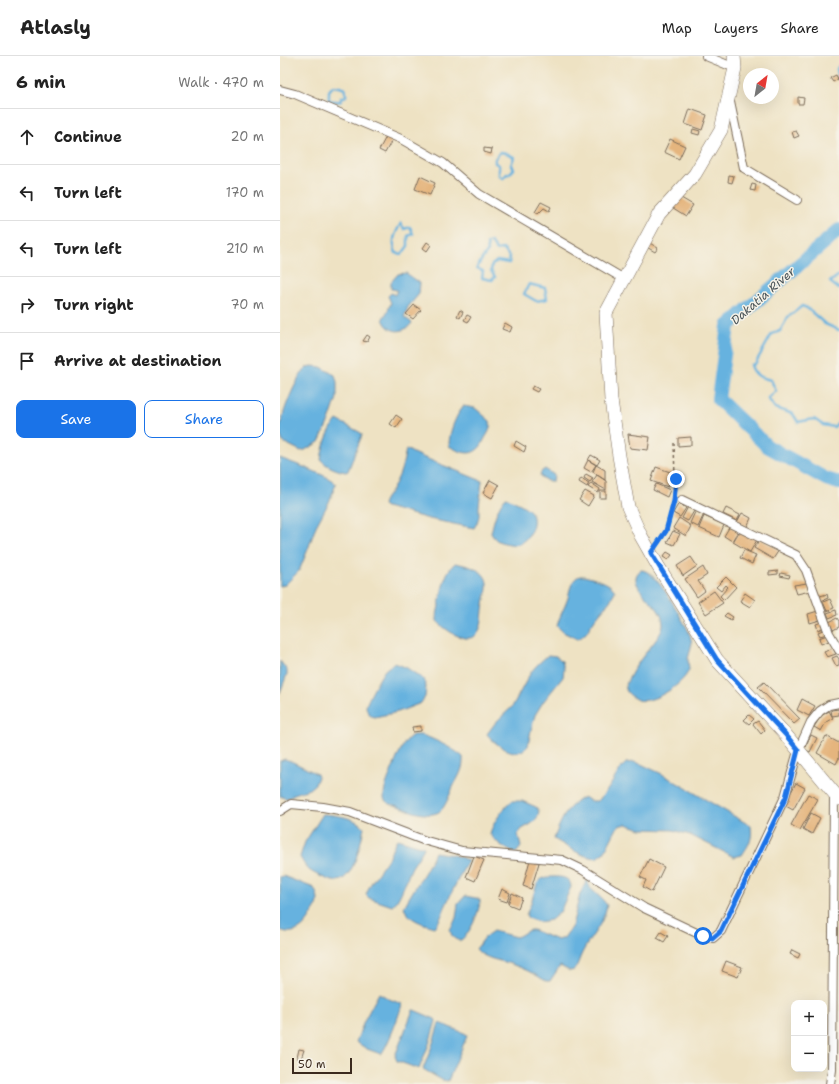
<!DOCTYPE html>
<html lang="en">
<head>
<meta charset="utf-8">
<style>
	:root { --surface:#fff; --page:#f6f6f6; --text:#222; --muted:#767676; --line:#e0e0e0; --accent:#1a73e8 }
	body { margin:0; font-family:"Shantell Sans",sans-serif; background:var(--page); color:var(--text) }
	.controls { position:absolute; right:12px; bottom:12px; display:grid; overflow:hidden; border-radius:8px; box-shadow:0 4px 16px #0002 }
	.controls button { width:36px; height:36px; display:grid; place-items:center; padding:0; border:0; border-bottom:1px solid var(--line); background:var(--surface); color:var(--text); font:20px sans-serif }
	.compass { position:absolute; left:463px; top:12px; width:36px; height:36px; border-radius:50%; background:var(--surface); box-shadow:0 4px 16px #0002; rotate:31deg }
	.scale { position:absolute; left:12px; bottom:10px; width:60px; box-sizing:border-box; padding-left:4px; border:2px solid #3b2a1e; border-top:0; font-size:11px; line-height:14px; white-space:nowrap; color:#3b2a1e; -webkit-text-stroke:3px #f7f3e8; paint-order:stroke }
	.stop { position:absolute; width:12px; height:12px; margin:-9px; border:3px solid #1a73e8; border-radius:50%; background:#fff }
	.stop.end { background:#1a73e8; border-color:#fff; box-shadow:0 1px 4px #0008 }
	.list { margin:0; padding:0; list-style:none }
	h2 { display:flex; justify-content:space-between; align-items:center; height:52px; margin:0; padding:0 16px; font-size:17px }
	h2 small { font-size:13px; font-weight:400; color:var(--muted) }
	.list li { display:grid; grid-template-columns:26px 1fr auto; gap:12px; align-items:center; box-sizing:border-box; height:56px; padding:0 16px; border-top:1px solid var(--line) }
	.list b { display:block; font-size:15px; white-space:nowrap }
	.list em { font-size:13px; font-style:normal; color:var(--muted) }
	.actions { display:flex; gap:8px; padding:12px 16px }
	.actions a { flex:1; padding:9px 0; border:1px solid var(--accent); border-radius:8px; text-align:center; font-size:14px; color:var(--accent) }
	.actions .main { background:var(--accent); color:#fff }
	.icon { flex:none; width:22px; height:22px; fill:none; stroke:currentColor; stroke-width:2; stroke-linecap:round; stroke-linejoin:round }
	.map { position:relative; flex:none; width:559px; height:1028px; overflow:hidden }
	header { display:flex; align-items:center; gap:24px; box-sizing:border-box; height:56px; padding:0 20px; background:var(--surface); border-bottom:1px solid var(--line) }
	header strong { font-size:19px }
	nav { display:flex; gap:22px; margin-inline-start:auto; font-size:14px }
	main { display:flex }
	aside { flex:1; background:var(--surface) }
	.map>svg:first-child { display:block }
	.water { fill:#66b2df; stroke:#506e7e }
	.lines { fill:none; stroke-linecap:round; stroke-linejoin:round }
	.stream { stroke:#66b2df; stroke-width:2.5 }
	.river { stroke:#66b2df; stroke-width:14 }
	.building { fill:#e5b57e }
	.street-casing { stroke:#7a6a58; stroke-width:10 }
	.primary-casing { stroke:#7a6a58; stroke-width:14 }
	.path { stroke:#7a6a58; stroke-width:1.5; stroke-dasharray:3 3; stroke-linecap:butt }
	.street { stroke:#fff; stroke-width:8 }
	.primary { stroke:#fff; stroke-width:13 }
	.route { stroke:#1a73e8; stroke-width:5 }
	.labels { text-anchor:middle; stroke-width:3; stroke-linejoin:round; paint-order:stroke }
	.water-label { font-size:12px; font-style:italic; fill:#485358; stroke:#f7f3e8 }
</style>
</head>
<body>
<header>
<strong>Atlasly</strong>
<nav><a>Map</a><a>Layers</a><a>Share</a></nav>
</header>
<main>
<aside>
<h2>6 min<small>Walk · 470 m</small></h2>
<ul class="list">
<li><svg class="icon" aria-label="ahead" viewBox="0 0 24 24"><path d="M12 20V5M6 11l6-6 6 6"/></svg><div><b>Continue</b></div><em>20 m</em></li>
<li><svg class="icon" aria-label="left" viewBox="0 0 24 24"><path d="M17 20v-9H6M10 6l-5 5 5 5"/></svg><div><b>Turn left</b></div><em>170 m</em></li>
<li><svg class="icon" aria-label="left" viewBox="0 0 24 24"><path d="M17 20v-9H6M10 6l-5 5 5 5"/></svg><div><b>Turn left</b></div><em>210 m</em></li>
<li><svg class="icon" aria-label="right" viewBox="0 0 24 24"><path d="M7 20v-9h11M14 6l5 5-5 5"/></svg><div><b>Turn right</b></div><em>70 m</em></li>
<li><svg class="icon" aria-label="arrive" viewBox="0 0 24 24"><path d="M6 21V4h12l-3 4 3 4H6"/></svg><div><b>Arrive at destination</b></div></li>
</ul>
<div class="actions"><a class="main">Save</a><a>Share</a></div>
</aside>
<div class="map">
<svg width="559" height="1028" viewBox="0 0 559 1028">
	<rect width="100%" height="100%" fill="#f7f3e8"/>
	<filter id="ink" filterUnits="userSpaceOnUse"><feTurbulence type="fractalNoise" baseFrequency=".025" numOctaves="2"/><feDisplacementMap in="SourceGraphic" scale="8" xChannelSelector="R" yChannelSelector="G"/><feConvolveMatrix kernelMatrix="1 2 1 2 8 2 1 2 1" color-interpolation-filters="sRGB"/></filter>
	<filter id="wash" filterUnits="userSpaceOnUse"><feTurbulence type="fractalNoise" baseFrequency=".012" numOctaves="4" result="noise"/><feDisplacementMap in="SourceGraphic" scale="16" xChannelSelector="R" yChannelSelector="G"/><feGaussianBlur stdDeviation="0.9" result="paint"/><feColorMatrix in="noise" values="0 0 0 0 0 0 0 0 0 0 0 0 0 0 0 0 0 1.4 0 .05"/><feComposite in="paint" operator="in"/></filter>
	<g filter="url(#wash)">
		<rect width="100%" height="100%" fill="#eee2c3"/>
		<g class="water">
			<path d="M126,217L140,227L139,238L128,251L124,261L132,267C123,279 107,277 103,262C107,258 108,253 111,247L108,240L111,237L115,239L117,234L111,233V226L118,218Z"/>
			<path d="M32,310L41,311L55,319L57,326V342L49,365L39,386L25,394L21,395L3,386C1,382 0,379 0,374C1,358 16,322 27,311Z"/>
			<path d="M183,350L195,352L210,365C211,372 209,376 205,382C203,386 201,391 198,393C189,401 178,395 169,390C169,376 175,362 183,350Z"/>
			<path d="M57,364L81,377L82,379L68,415L66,416C58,415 46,410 41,404C42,392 49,373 57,364Z"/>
			<path d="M126,393L135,398L202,425L199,450V460L197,467L194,472L149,463L106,451L103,449C104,444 106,442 109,438C113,434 115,428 117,424C122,414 124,403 126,393Z"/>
			<path d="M0,402C12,407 49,419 56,428L49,446L36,470L28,493L19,515L5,529L0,530Z"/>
			<path d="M265,413L274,419L273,425H267L260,420L261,416Z"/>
			<path d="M226,441C233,445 242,448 248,453C259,461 251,482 240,487C236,490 230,488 225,487C218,486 214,483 211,477C214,464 217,451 226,441Z"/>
			<path d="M175,507C185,509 200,512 205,521C210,529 205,540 204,548C202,557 203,570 197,578C187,590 164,573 157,565V559C161,543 162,518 175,507Z"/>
			<path d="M361,514C377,514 399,559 407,572L410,579L412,587L408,603L409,614C407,618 405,621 402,624C393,634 366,651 354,642C351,640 346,636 346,633C345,630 347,626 348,624C351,618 355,611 359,606C364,597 384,578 383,568C383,563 380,557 378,554C371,544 345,525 361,514Z"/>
			<path d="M300,520H304C314,523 329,525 335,535L330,545L315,563L306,577L300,582L297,583L283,576L277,570C279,561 285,551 288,542C289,537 290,531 293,526C294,523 297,521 300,520Z"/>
			<path d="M268,599L276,600L282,605L284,613L283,621L263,646L255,659L251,674L248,690C246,692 245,693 243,694C231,701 214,687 207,678L216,666L232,651L251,616L256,610Z"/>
			<path d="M0,605L7,614V618L0,637Z"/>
			<path d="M115,607L127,612L143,623L146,630L145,641L141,647L118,656L95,661L91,660C89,657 87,655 86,651C86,646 101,619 105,614C108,611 112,609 115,607Z"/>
			<path d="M133,679C136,679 138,679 140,679C147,679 178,695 183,701C184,712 179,720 174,729C170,737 166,751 159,756C155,758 149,759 145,758C136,758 124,752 115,749C113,749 109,748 107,746C105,745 104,743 104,741C104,730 110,719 114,709C118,700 124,683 133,679Z"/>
			<path d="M5,703L13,706L37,718L38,721L35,728L29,733L14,738L9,742H5L0,740V705Z"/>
			<path d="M354,706L361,708L382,718L471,770C473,784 469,788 462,799L454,801L410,779L393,774L361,773L346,768L338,770L324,797L317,802C301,801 288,791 274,783C280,766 287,749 304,741L311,745H318L328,733L341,712L346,707Z"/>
			<path d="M232,745H242L256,751L259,755L257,763L251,768L242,773L238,778L241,791L236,797H234C225,792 216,787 210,778C212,768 224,751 232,745Z"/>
			<path d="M43,758C56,759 76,761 84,772C81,785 74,824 57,825C52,826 47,823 42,821C29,815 27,814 20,801L25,786Z"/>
			<path d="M117,783L141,790H143L144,792C140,799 136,805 132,811C127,821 120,845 112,850L89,842L86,839C90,825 102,813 109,801C112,795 113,789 117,783Z"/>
			<path d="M155,796C165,798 180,799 188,805C179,820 172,836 165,851C162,858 160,866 154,871C143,868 127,863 124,851C134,832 147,815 155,796Z"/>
			<path d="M3,820L34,832C36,836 38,840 38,845C38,849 35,853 33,856C26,870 16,881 0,874V821Z"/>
			<path d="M269,821C277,821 290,819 291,831L280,856L271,864L259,866L248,862L246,859L251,847L257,828L261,823Z"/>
			<path d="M307,824L310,832L322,843L327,849C323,870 311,879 302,897C299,903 298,909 294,914L290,915L280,910L270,925H266C255,918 243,912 231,908C219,904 204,903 196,893L206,880L213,875L236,881C243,879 247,873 253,874L277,884L284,882L292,870L300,838Z"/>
			<path d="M185,840L196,842L200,844C200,855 189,881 179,885L172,880L170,874L176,862L178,848Z"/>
			<path d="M99,937L109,943L122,948C120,957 107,992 101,998L87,993L76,986L85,963Z"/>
			<path d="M133,954H134L155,963L156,965L149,988L139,1013L117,1005L115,1000Z"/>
			<path d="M159,967L184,977L186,978L187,980L168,1025L162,1024L143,1013L152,990Z"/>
		</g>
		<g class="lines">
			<g class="stream">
				<path d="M559,10L557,13L559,23"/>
				<path d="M53,30L60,31L65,33V36L66,37V40L64,41H61V45C57,46 54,44 49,45V35Z"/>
				<path d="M220,96L226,97L234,101L231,109L234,113L229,118H227L223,122L219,120V109L215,107V103Z"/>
				<path d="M121,167L124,173L130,171L133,178L128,180V190L122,198L116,197C111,184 115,178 121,167Z"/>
				<path d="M211,186L216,194L223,193L230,201L229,207L217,205L212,209L211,215L215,221L212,224L202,222L203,215L197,212L202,203L208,195L207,188Z"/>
				<path d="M559,219L550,226L559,233"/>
				<path d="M249,228L265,232L267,243L256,245L244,238Z"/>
				<path d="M559,274L545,268L527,252L522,250L508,261L500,275L492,278L475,308L471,309C474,320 482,322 491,324L496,335L488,342L495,352L513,358L518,366L534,363L543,369L554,371L559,365"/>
			</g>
			<path class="river" d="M559,174L448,270L438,343L487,390L546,423L559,427"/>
		</g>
		<g id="blocks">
			<g class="building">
				<path d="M556,19L558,23L553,26L550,22Z"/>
				<path d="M518,41L524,42L523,48H518Z"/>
				<path d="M410,53L427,59L422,74L405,68Z"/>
				<path d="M413,73L420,75L419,79L412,77Z"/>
				<path d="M516,75L519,80L514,82L512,76Z"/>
				<path d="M107,79L113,82L105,97L99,94Z"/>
				<path d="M390,83L405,90L399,103L384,96Z"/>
				<path d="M204,92L212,93L211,98L204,96Z"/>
				<path d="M449,119L454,120L452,127L448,126Z"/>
				<path d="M140,120L155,127L150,139L135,133Z"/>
				<path d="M472,128L476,129L475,135L470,134Z"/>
				<path d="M396,139L413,149L406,160L390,150Z"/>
				<path d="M261,146L271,151L269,155L264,152L258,158L255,156Z"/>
				<path d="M147,186L151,189L147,195L143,192Z"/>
				<path d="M368,186L378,192L375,196L365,190Z"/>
				<path d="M134,249L141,254L133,263L126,258Z"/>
				<path d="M180,254L183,256L180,262L177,260Z"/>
				<path d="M187,259L191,261L188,266L184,264Z"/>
				<path d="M225,267L232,271L230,276L222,273Z"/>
				<path d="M87,279L90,281L87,286L83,285Z"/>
				<path d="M253,330L259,333L257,336L251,333Z"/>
				<path d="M116,359L122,363L116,372L110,368Z"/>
				<path d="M348,378L370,381L368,394L350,392Z"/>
				<path d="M411,381V389L398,390V382Z"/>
				<path d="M236,385L246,391L244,396L234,390Z"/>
				<path d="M311,399L320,404L317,409L308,404Z"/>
				<path d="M308,404L316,409L311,416L304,412Z"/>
				<path d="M316,409L325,414V424L313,416Z"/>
				<path d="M376,411L393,417L388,431L371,425Z"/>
				<path d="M306,418L313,422L310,426L304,422Z"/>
				<path d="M317,419L326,425V434L312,426Z"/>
				<path d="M301,422L309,427L307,431L299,426Z"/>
				<path d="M210,424L219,429L212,442L203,437Z"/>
				<path d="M311,427L320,433L318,437L308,431Z"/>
				<path d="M376,428L390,434L387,441L373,434Z"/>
				<path d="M305,435L314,440L308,450L299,444Z"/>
				<rect x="320" y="435" width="6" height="7"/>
				<path d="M399,447L406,452L400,461L393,457Z"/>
				<path d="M408,451L414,455L408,465L402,462Z"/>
				<path d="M446,452L460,459L457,465L443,458Z"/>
				<path d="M416,454L424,458L418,471L410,467Z"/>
				<path d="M462,457L471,462L467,471L457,466Z"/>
				<path d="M424,460L444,469L439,481L419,472Z"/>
				<path d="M399,462L411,470L406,480L393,472Z"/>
				<path d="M450,470L458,475L452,485L444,480Z"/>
				<path d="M460,474L477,484L470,496L453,486Z"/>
				<path d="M393,475L400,478L394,489L387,486Z"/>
				<path d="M480,483L499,494L493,503L474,492Z"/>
				<path d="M464,494L476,499L472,508L460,502Z"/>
				<path d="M387,496L392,499L388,504L383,501Z"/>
				<path d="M411,501L417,510L403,520L397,510Z"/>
				<path d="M423,511L427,519L418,525L425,535L417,541L405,523Z"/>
				<path d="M498,515V518L489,519V516Z"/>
				<path d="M501,517L510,519L509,522L500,520Z"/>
				<path d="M446,521L456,531L444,544L440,540L448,531L446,529L441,535L436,531Z"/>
				<path d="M527,527L530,535L517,538L514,529Z"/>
				<path d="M434,535L443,547L426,558L418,546Z"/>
				<path d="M465,537L475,544L470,551L460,545Z"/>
				<path d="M547,538L548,542L541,545L540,540Z"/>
				<path d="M550,543L554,552L547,555L543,546Z"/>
				<path d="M556,554L557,559L549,562L547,557Z"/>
				<path d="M538,555L540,564L530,567L528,558Z"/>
				<path d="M447,557L453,561L451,564L444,560Z"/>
				<path d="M557,562L559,565V571L553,574L549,566Z"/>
				<path d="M542,566L544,571L538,574L536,568Z"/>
				<path d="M545,573L547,578L540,580L538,576Z"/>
				<path d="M547,579L549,585L541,588L539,582Z"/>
				<path d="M553,592L556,598L547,601L544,596Z"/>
				<path d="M557,600L559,603V609L556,610L552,602Z"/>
				<path d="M484,626L520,663L514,668L478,631Z"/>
				<path d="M522,643L535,650L529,660L517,654Z"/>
				<path d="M559,653V659L552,660L551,654Z"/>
				<path d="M549,655L553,662L546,666L541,675L534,671L541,660Z"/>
				<path d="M469,659L474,663L469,668L464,664Z"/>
				<path d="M478,665L485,674L481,678L473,668Z"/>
				<path d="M141,670V675L133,676L132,671Z"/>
				<path d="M531,679L537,682L530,696L524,693Z"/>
				<path d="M546,680L559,687V702L556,708L537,697Z"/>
				<path d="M516,727L525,732L513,754L504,749Z"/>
				<path d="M528,738L538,743L520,774L511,769Z"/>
				<path d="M531,757L540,762L532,778L523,773Z"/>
				<path d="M194,800L204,804L195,825L186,821Z"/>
				<path d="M369,803L384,811L372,836L363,831L366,824L360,821Z"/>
				<path d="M250,804L259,807L251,833L243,830Z"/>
				<path d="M222,833L230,837L227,846L218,843Z"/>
				<path d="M232,837L242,842L238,852L228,848Z"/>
				<path d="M381,876L388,880L384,886L377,882Z"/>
				<path d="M512,894L520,898L518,902L510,898Z"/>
				<path d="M446,905L462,911L458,921L442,915Z"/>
				<path d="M19,993L24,994L21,1003L17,1002Z"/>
			</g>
		</g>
	</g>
	<g filter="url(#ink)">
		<use href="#blocks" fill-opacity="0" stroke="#7a6a58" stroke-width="1"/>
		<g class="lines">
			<g class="street-casing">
				<g id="street">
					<path d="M426,0L455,12"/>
					<path d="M0,34L15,38L121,83L163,107L199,138L344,223"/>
					<path d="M450,46L464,112L517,144"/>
					<path d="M402,444L516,499L526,514L549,577L559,594"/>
					<path d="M0,755L11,748L43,751L70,756L143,784L182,795L282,804L303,814L364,852L423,880L433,882L441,875L505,741L518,695L531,666L540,655L549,649L559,647"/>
					<path d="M550,1028L552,1014L554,737"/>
				</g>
			</g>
			<g class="primary-casing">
				<path id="primary" d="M454,0L455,12L441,74L415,118L379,158L326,257L331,344L339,400L348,451L361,480L378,510L437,604L505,678L559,743"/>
			</g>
			<g class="path">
				<path d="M394,387L395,423L394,441"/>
				<path d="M378,487L386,475L394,445"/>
			</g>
			<use href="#street" class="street"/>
			<use href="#primary" class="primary"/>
		</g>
	</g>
	<g class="lines" filter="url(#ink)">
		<path class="route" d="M396,423L394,445L386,475L371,497L437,604L505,678L518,694L506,741L441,875L433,882L423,880"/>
	</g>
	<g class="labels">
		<g class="water-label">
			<text transform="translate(483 240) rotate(-41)" y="4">Dakatia River</text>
		</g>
	</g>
</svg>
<div class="controls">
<button>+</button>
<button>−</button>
</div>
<svg class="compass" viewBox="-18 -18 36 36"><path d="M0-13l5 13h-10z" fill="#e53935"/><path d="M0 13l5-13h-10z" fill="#767676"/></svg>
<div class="scale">50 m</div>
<div class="stop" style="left:423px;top:880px"></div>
<div class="stop end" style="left:396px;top:423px"></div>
</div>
</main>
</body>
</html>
